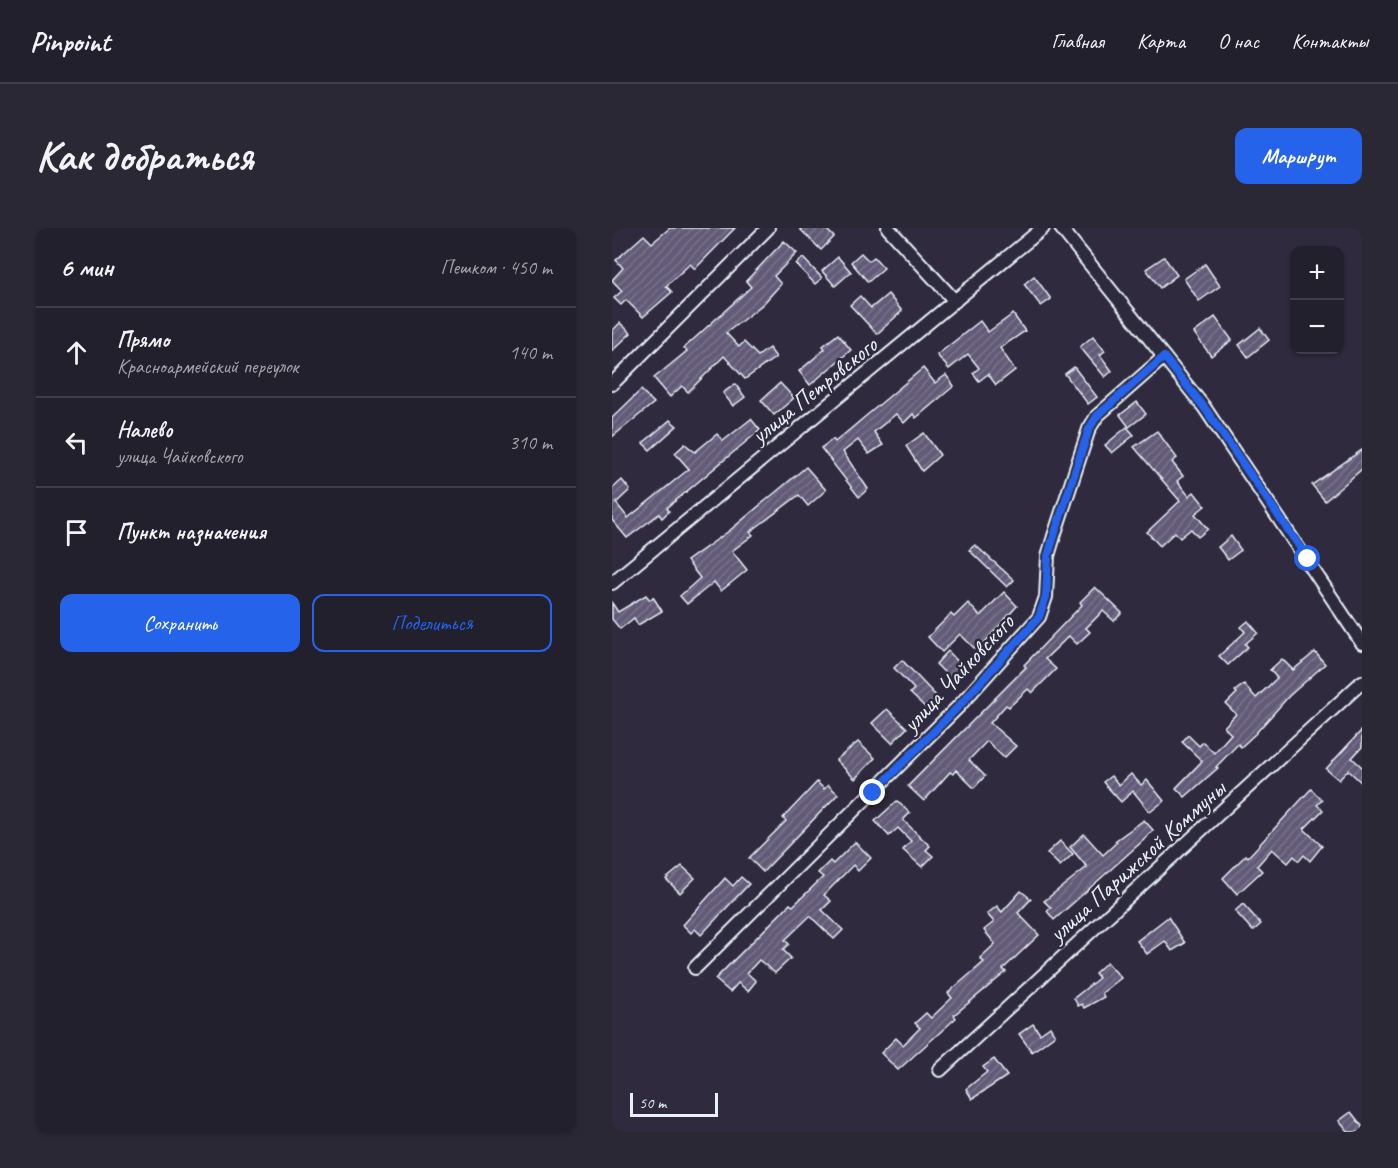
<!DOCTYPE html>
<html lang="ru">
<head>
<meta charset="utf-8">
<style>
	:root { --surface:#23202e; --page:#2b2836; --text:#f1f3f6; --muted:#a3a3aa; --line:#403e4a; --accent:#2563eb }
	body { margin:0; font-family:Caveat,sans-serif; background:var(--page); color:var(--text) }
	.controls { position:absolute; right:18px; top:18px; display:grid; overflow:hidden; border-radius:12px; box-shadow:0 2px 4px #0004 }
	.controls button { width:54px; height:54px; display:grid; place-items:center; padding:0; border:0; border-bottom:2px solid var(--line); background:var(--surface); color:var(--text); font:30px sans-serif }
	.scale { position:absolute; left:18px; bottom:15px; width:88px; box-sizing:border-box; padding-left:6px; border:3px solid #e8f1f8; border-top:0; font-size:16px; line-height:21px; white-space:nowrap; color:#e8f1f8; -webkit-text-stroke:4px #2f2a3d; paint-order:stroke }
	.stop { position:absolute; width:18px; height:18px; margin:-14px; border:4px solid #2563eb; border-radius:50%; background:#fff }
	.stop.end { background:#2563eb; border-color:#fff; box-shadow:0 2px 6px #0008 }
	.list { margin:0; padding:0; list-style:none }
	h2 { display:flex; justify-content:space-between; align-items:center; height:78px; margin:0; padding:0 24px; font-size:26px }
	h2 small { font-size:20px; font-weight:400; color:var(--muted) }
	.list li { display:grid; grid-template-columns:39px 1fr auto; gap:18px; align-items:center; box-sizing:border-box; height:90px; padding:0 24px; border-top:2px solid var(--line) }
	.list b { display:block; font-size:22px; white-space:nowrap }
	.list p { margin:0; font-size:20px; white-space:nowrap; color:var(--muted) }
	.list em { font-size:20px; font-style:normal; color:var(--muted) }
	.actions { display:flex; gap:12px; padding:18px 24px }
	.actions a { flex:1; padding:14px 0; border:2px solid var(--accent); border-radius:12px; text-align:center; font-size:21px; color:var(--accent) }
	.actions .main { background:var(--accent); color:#fff }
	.icon { flex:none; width:33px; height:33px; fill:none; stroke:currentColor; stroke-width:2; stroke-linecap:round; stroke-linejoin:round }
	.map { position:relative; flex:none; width:750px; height:904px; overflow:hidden; border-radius:12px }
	header { display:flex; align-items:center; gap:36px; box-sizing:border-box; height:84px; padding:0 30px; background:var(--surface); border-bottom:2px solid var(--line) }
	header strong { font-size:28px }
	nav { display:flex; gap:33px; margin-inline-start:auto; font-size:21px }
	.intro { display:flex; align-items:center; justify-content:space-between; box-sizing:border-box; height:144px; padding:0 36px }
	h1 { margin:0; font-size:42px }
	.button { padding:15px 27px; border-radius:12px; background:var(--accent); color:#fff; font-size:21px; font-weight:700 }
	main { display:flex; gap:36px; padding:0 36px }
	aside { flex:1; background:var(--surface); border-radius:12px; box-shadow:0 2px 4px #0004 }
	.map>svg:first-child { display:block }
	.building { fill:url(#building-hatch); stroke:#e8f1f8; stroke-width:1.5 }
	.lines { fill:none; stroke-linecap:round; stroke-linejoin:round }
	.minor-casing { stroke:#e8f1f8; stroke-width:16 }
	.minor { stroke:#2f2a3d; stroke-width:12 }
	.route { stroke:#2563eb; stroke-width:8 }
	.labels { text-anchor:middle; stroke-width:5; stroke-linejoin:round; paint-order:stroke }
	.street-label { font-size:24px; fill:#e8f1f8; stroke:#2f2a3d }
</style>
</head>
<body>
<header>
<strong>Pinpoint</strong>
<nav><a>Главная</a><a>Карта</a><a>О нас</a><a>Контакты</a></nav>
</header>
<div class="intro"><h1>Как добраться</h1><a class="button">Маршрут</a></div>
<main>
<aside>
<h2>6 мин<small>Пешком · 450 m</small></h2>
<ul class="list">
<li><svg class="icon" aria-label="ahead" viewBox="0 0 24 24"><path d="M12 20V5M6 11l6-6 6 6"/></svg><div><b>Прямо</b><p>Красноармейский переулок</p></div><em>140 m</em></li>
<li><svg class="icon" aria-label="left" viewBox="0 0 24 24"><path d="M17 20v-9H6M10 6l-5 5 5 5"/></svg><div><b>Налево</b><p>улица Чайковского</p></div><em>310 m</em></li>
<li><svg class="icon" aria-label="arrive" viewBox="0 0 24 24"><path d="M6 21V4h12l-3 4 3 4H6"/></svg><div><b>Пункт назначения</b></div></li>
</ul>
<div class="actions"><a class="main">Сохранить</a><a>Поделиться</a></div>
</aside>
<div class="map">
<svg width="750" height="904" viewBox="0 0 750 904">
	<defs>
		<pattern id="building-hatch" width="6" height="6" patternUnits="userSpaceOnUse" patternTransform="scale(1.5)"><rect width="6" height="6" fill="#625a77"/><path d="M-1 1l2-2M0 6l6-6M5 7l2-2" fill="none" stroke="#78728b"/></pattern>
	</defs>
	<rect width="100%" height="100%" fill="#2f2a3d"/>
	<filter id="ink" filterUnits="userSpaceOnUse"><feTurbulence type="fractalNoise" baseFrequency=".0167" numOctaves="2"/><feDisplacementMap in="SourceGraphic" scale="12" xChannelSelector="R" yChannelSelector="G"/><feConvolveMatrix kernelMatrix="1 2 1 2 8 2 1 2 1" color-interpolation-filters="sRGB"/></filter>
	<g filter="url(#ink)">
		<g class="building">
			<path d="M58,0H123L83,41L78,36L54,58L60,64L31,89L14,72L9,77L2,70L10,63L0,52L11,40L4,32L32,7L40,15Z"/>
			<path d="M187,0H213L222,9L209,22Z"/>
			<path d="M172,13L185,25L162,48L169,56L151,76L114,105L127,119L132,114L146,128L157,120L164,129L133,151L112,128L76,164L70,158L58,169L42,150L75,123L72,120L139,59L134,53Z"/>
			<path d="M249,25L257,33L262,29L272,40L256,54L239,34Z"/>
			<path d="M226,29L239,44L223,58L210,43Z"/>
			<path d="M552,29L565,47L548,60L534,41Z"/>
			<path d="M191,30L210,50L203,56L184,36Z"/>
			<path d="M593,36L608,58L587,73L572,51Z"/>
			<path d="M422,48L439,71L429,78L412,56Z"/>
			<path d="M276,66L290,83L265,106L238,77L248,68L259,80Z"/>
			<path d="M401,86L413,103L388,120L403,142L384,157L376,146L367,153L361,145L367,140L356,126L337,141L325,127L368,93L376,104Z"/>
			<path d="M603,89L620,112L599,128L582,105Z"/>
			<path d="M8,95L19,105L0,123V103Z"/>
			<path d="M648,100L657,112L636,129L627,117Z"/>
			<path d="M226,106L239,122L198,157L187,143L213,121L211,118Z"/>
			<path d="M481,108L493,123L488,127L500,143L493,149L468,119Z"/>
			<path d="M462,139L485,169L476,176L453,146Z"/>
			<path d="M311,140L323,155L334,147L342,158L304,190L301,186L292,195L284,186L262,204L271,217L257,226L246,212L231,224L256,261L247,269L209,220L221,211L223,214Z"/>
			<path d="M168,155L182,170L162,187L149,172Z"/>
			<path d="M123,156L133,169L121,178L111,165Z"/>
			<path d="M29,162L42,175L0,209V190Z"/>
			<path d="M525,174L534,186L517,199L508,187Z"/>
			<path d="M139,191L148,202L55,280L57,283L50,290L47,286L15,310L0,292V261L10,252L18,262L4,275L16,290L77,241L63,225L73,216L83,224L105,206L111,213Z"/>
			<path d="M58,192L65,198L38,222L31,215Z"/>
			<path d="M515,199L522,207L500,225L493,217Z"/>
			<path d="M545,203L565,230L560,234L571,248L565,253L577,268L582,264L593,278L583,286L596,301L586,309L579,301L568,310L563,304L548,318L535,304L568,273L522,219Z"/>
			<path d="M312,205L328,227L310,243L294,218Z"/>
			<path d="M750,222V241L713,273L700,257Z"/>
			<path d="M194,239L214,262L196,278L187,267L138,304L141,307L120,323L135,342L109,363L102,354L75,376L68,368L88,350L75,333L117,303Z"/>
			<path d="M619,308L629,322L616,332L606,319Z"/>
			<path d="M363,317L402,352L395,359L357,322Z"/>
			<path d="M483,359L510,385L502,393L491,383L474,400L478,404L465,416L457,408L433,431L444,441L420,465L416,461L397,479L394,477L378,495L404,518L392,530L375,513L357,532L373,548L362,560L344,542L341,546L338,544L312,573L296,558L414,439L412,437L470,377L468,374Z"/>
			<path d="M392,364L405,378L365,423L348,406L330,424L316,409L339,386L342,389L356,375L368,388Z"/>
			<path d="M34,367L38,372L41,369L50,383L26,397L22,390L8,401L0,391V375L6,384Z"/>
			<path d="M636,393L646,405L633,416L636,419L616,437L607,428L633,404L629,399Z"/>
			<path d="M336,423L352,440L340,452L324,436Z"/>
			<path d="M703,424L713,436L677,468L643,506L629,519L626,516L604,539L606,540L573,569L564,560L590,533L570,514L576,507L587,518L591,514L602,525L619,506L612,499L624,486L614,476L625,465L623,463L632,456L644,470L665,450L658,442L670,431L681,442Z"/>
			<path d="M290,432L325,469L314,480L298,465L302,461L282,440Z"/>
			<path d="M275,481L295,500L280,515L260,495Z"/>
			<path d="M750,502V519L740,530L750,539V555L736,542L727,552L714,541Z"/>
			<path d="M246,514L263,530L243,551L224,532Z"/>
			<path d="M519,546L529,557L535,552L552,573L538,584L521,563L509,574L491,554L499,548L507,557Z"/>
			<path d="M205,554L212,561L216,557L226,566L151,644L137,630L174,593L171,590Z"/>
			<path d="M699,561L710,572L705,577L711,582L692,601L710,618L698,633L692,627L687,633L682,628L676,635L660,621L645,638L650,643L625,666L611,650L634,627L636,629Z"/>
			<path d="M285,573L298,585L291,592L318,618L314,622L321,628L310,639L291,622L299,613L286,600L277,608L263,593Z"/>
			<path d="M532,592L541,602L534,610L442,692L435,683L439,680L432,673L475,639L458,619L472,606L491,627L505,614L503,613Z"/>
			<path d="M448,613L461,626L448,638L435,625Z"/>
			<path d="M243,614L259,630L246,643L241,637L212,667L219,673L210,682L231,702L222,711L198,688L173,712L177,716L171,722L179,730L163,745L147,732L135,745L144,753L136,763L126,755L118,764L103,751L178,676L181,678L211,649L206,645L218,633L221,636Z"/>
			<path d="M70,638L83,650L68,665L54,651Z"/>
			<path d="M129,649L137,656L89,707L83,701L79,705L71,697L113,650L121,658Z"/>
			<path d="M409,663L419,671L406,685L427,707L391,741L394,744L342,787L344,790L286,842L269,825L284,810L291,817L308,800L303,795L314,785L319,790L340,770L336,765L372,734L368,730L383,716L372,702L382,694L375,686L385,678L390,684Z"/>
			<path d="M631,676L649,696L641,703L623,683Z"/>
			<path d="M556,689L573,715L560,723L553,713L535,726L525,713Z"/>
			<path d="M495,734L509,750L490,765L492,769L472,780L470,776L466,778L462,770L487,750L483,745Z"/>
			<path d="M421,796L428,806L438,799L443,807L420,824L407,806Z"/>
			<path d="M382,831L395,848L360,871L354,861L375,844L371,839Z"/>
			<path d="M739,884L750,898V904H736L727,893Z"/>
		</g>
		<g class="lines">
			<g class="minor-casing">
				<g id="minor">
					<path d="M276,0L343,73"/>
					<path d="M449,0L592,179L750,415"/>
					<path d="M0,156L156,0"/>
					<path d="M0,355L431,0"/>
					<path d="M83,740L347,478L427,389L434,369L436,328L442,308L477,201L485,188L552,129"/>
					<path d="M328,842L750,454"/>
				</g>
			</g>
			<use href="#minor" class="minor"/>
		</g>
	</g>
	<g class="lines" filter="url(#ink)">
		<path class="route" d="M261,565L347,478L427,389L434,369L436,328L442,308L477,201L485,188L552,129L592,179L696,331"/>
	</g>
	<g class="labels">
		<g class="street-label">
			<text transform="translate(202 162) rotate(-39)" y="8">улица Петровского</text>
			<text transform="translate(346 445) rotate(-47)" y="8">улица Чайковского</text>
			<text transform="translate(525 633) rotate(-42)" y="8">улица Парижской Коммуны</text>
		</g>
	</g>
</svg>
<div class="controls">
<button>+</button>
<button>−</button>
</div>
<div class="scale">50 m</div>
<div class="stop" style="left:696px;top:331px"></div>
<div class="stop end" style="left:261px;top:565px"></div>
</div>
</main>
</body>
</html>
